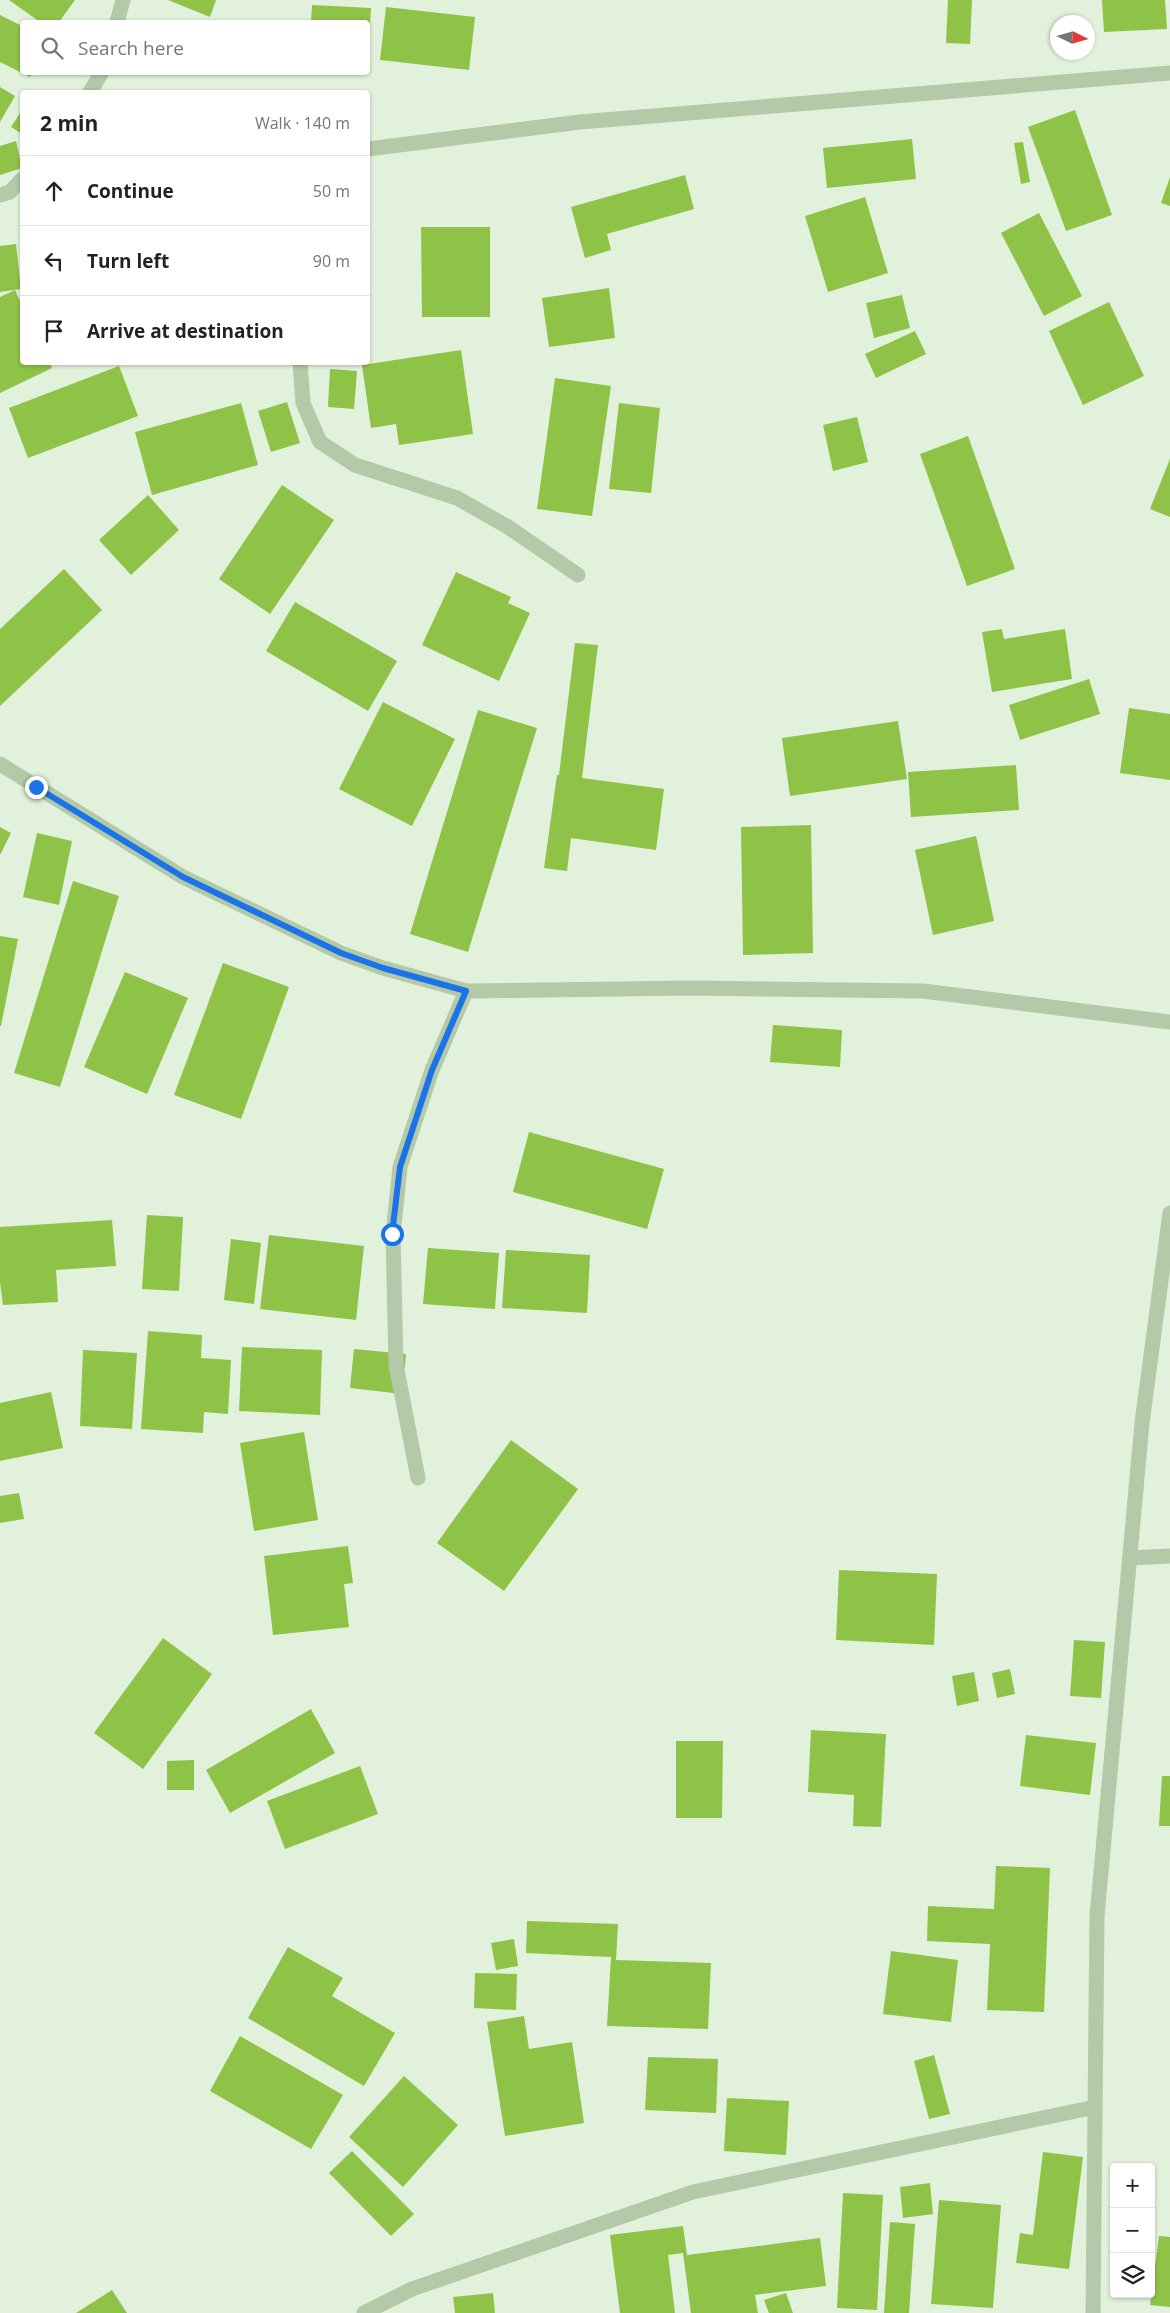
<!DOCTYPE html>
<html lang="en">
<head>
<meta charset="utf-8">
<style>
	:root { --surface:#fff; --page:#f6f6f6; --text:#222; --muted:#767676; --line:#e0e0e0 }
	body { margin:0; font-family:"Open Sans",sans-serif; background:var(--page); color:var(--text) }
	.controls { position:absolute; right:15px; bottom:15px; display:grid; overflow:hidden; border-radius:5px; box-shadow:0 1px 4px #0004 }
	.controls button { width:45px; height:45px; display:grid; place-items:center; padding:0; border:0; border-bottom:1px solid var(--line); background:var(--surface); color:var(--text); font:25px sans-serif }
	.compass { position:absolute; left:1050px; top:15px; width:45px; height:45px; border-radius:50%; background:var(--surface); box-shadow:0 1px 4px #0004; rotate:95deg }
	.stop { position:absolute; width:15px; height:15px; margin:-11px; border:4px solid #1a73e8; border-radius:50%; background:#fff }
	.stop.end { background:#1a73e8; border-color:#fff; box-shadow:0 1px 5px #0008 }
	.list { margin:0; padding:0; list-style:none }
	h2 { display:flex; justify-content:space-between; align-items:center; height:65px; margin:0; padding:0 20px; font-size:21px }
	h2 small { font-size:16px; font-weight:400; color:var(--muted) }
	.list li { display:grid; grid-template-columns:32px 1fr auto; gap:15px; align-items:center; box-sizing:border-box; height:70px; padding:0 20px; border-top:1px solid var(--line) }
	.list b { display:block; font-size:19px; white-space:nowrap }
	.list em { font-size:16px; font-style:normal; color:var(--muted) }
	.icon { flex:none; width:28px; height:28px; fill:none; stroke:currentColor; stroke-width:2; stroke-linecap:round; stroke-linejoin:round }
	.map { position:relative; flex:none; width:1170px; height:2313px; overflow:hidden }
	.search { position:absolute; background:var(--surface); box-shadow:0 1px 4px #0004; left:20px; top:20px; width:350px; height:55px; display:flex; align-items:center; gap:12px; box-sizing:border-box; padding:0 18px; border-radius:5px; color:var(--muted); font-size:19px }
	.panel { position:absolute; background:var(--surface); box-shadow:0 1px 4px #0004; left:20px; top:90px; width:350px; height:275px; border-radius:5px }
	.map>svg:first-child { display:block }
	.building { fill:#8fc347 }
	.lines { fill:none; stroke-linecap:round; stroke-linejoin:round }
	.minor { stroke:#b3c9a7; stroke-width:15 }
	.route { stroke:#1a73e8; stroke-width:6 }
</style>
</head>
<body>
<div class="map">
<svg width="1170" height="2313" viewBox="0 0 1170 2313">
	<rect width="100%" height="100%" fill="#e1f1db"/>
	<g class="building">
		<path d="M9,0H75L59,22H40Z"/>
		<path d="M168,0H216L210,17Z"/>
		<path d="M948,0H972L970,44L946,43Z"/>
		<path d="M1102,0H1165L1167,29L1104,32Z"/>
		<path d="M312,5L371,8L369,45L368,22H311Z"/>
		<path d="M386,7L475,17L469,70L380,60Z"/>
		<path d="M0,15L22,26V72H33L30,77L0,62Z"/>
		<path d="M0,87L15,96L0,122Z"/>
		<path d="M22,110V134L11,127Z"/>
		<path d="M1075,110L1112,215L1066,231L1028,127Z"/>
		<path d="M912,139L916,179L827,188L823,148Z"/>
		<path d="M16,141L22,168L0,175V146Z"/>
		<path d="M1023,142L1030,182L1021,184L1014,143Z"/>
		<path d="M685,175L694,209L607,234L611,250L585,258L571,207Z"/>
		<path d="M1170,177V206L1161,203Z"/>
		<path d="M865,197L888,273L828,292L805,216Z"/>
		<path d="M1039,213L1082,296L1044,316L1001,233Z"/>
		<path d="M421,227H490V317H422Z"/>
		<path d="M16,244L21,289L0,292V246Z"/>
		<path d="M609,288L615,338L549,347L542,298Z"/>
		<path d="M15,290L22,306V362H49L52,368L0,393V297Z"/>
		<path d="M902,295L910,328L874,338L866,303Z"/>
		<path d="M1109,302L1144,376L1083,405L1049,331Z"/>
		<path d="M915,331L926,354L876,378L865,354Z"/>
		<path d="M461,350L473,434L399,445L396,424L371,428L362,365Z"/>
		<path d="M119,366L138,416L28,458L9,408Z"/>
		<path d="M330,369L357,371L354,409L328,407Z"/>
		<path d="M555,378L611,386L592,516L537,509Z"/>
		<path d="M287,402L300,443L271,452L258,411Z"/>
		<path d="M241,403L258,465L152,495L135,432Z"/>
		<path d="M619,403L660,408L651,493L609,489Z"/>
		<path d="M857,417L868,462L833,471L823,425Z"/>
		<path d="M968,436L1015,569L967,586L920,454Z"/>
		<path d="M1170,459V517L1150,509Z"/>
		<path d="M282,485L334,520L270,614L219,579Z"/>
		<path d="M148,495L179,530L131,575L99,540Z"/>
		<path d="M64,569L102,610L0,706V629Z"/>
		<path d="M456,572L511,597L508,603L530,613L499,681L422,645Z"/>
		<path d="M295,602L397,661L368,711L266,651Z"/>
		<path d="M1002,629L1004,639L1065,629L1072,679L992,692L982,632Z"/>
		<path d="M575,643L598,645L582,778L664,789L656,850L571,838L567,871L544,868L557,775H559Z"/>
		<path d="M1089,679L1100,714L1020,740L1009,705Z"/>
		<path d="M383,702L455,739L412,826L339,789Z"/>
		<path d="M1129,708L1170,714V780L1120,773Z"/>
		<path d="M478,710L537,728L468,952L410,934Z"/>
		<path d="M898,721L907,779L790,796L782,738Z"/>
		<path d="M1016,765L1019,810L911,817L908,772Z"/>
		<path d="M811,825L813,953L743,955L741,827Z"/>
		<path d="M0,827L11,833L0,855Z"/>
		<path d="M37,833L72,841L59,905L23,897Z"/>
		<path d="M976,836L994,921L933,935L915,850Z"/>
		<path d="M73,881L119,896L60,1087L14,1073Z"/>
		<path d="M0,936L18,939L1,1026H0Z"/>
		<path d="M223,963L289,987L241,1119L174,1095Z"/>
		<path d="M125,972L188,998L147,1094L84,1067Z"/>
		<path d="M773,1025L842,1030L840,1067L770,1062Z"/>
		<path d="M529,1132L664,1169L647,1229L513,1192Z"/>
		<path d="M147,1215L183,1217L179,1291L142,1289Z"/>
		<path d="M112,1220L116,1266L56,1270L58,1302L3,1305L0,1282V1227Z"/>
		<path d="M269,1235L364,1246L356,1320L260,1309Z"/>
		<path d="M231,1239L261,1243L254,1304L224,1300Z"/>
		<path d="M428,1248L499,1253L495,1309L423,1304Z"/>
		<path d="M506,1250L590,1255L587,1313L502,1308Z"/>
		<path d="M148,1331L202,1335L201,1358L231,1360L228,1414L204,1412L203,1433L141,1429Z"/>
		<path d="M242,1347L322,1350L320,1415L239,1411Z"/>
		<path d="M354,1349L406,1354L402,1394L350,1388Z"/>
		<path d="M83,1350L137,1353L132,1429L80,1426Z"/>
		<path d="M51,1392L63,1448L0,1461V1403Z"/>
		<path d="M304,1432L318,1520L254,1531L240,1443Z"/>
		<path d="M511,1440L578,1489L504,1591L437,1543Z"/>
		<path d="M19,1493L24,1519L0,1523V1496Z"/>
		<path d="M348,1546L353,1583L344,1584L349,1627L273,1635L264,1556Z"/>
		<path d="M839,1570L937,1574L934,1645L836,1640Z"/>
		<path d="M163,1638L212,1674L143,1769L94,1733Z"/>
		<path d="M1074,1640L1105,1642L1101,1698L1070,1696Z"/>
		<path d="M1010,1669L1015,1694L997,1698L992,1673Z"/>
		<path d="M974,1672L979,1701L957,1706L952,1676Z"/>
		<path d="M311,1709L335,1753L230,1813L206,1770Z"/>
		<path d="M811,1730L886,1734L881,1827L853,1826L854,1795L808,1792Z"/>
		<path d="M1026,1735L1096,1743L1090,1795L1020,1786Z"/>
		<path d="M676,1741H723L722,1818H676Z"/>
		<path d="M194,1760V1790H167V1761Z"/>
		<path d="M360,1766L378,1814L285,1849L267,1801Z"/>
		<path d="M1162,1776H1170V1826H1159Z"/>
		<path d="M996,1866L1050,1868L1044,2012L987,2010L990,1944L927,1941L928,1906L994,1909Z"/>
		<path d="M527,1921L618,1924L616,1960L711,1963L708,2029L607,2026L611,1957L526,1953Z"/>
		<path d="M514,1939L518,1966L496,1970L491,1943Z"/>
		<path d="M288,1947L343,1978L332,1996L395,2033L364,2086L248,2018Z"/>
		<path d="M891,1951L958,1960L951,2022L883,2014Z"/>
		<path d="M475,1973L517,1974L516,2010L474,2008Z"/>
		<path d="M524,2016L529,2049L572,2042L584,2123L505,2136L487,2022Z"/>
		<path d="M240,2036L343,2095L311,2149L210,2091Z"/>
		<path d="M934,2055L950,2114L929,2119L914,2061Z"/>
		<path d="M648,2057L718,2059L716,2113L645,2110Z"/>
		<path d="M404,2076L458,2125L403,2187L349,2137Z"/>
		<path d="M727,2098L789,2101L786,2155L724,2151Z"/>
		<path d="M352,2151L414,2214L391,2236L329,2173Z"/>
		<path d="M1043,2152L1083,2157L1069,2269L1016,2263L1020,2233L1033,2235Z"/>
		<path d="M930,2183L933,2214L903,2218L900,2187Z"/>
		<path d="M843,2193L883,2195L877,2310L837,2308Z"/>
		<path d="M939,2200L1001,2205L993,2308L931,2304Z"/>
		<path d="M890,2222L915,2224L909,2313H884Z"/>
		<path d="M683,2226L687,2255L820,2238L826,2286L755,2295L758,2313H691L683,2253L668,2255L675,2313H620L610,2235Z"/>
		<path d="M1159,2236L1170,2237V2307L1150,2305Z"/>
		<path d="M112,2290L127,2313H76Z"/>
		<path d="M493,2293L495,2313H455L453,2297Z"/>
		<path d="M786,2293L793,2313H769L764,2300Z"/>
	</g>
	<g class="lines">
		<g class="minor">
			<path d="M117,22L123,0"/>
			<path d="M90,92L102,72"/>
			<path d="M368,149L580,122L1170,73"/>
			<path d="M0,195L10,192L22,179"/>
			<path d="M300,362L303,403L320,442L355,465L457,498L508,527L578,575"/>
			<path d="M0,764L183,877L341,953L383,968L466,991L691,988L923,991L1170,1022"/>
			<path d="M418,1478L396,1365L393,1235L400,1167L432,1070L466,991"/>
			<path d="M1130,1558L1170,1556"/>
			<path d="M364,2313L412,2289L693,2192L1095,2107"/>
			<path d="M1093,2313L1097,1916L1142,1423L1170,1213"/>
		</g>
	</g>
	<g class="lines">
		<path class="route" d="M36,787L183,877L341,953L383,968L466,991L432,1070L400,1167L392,1234"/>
	</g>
</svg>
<div class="controls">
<button>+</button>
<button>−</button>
<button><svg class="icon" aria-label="layers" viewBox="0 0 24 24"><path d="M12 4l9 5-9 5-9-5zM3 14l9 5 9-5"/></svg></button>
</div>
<svg class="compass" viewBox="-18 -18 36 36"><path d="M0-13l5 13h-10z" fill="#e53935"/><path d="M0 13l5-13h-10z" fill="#767676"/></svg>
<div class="stop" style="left:392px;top:1234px"></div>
<div class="stop end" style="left:36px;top:787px"></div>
<div class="search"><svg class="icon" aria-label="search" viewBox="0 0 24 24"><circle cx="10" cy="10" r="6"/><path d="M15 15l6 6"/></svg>Search here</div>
<section class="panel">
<h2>2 min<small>Walk · 140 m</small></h2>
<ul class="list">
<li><svg class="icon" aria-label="ahead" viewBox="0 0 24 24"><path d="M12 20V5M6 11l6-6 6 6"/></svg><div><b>Continue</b></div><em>50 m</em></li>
<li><svg class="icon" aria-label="left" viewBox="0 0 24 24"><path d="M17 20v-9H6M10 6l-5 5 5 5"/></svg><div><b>Turn left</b></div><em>90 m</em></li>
<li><svg class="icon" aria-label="arrive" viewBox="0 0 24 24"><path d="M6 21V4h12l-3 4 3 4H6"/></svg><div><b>Arrive at destination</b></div></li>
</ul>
</section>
</div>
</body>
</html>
